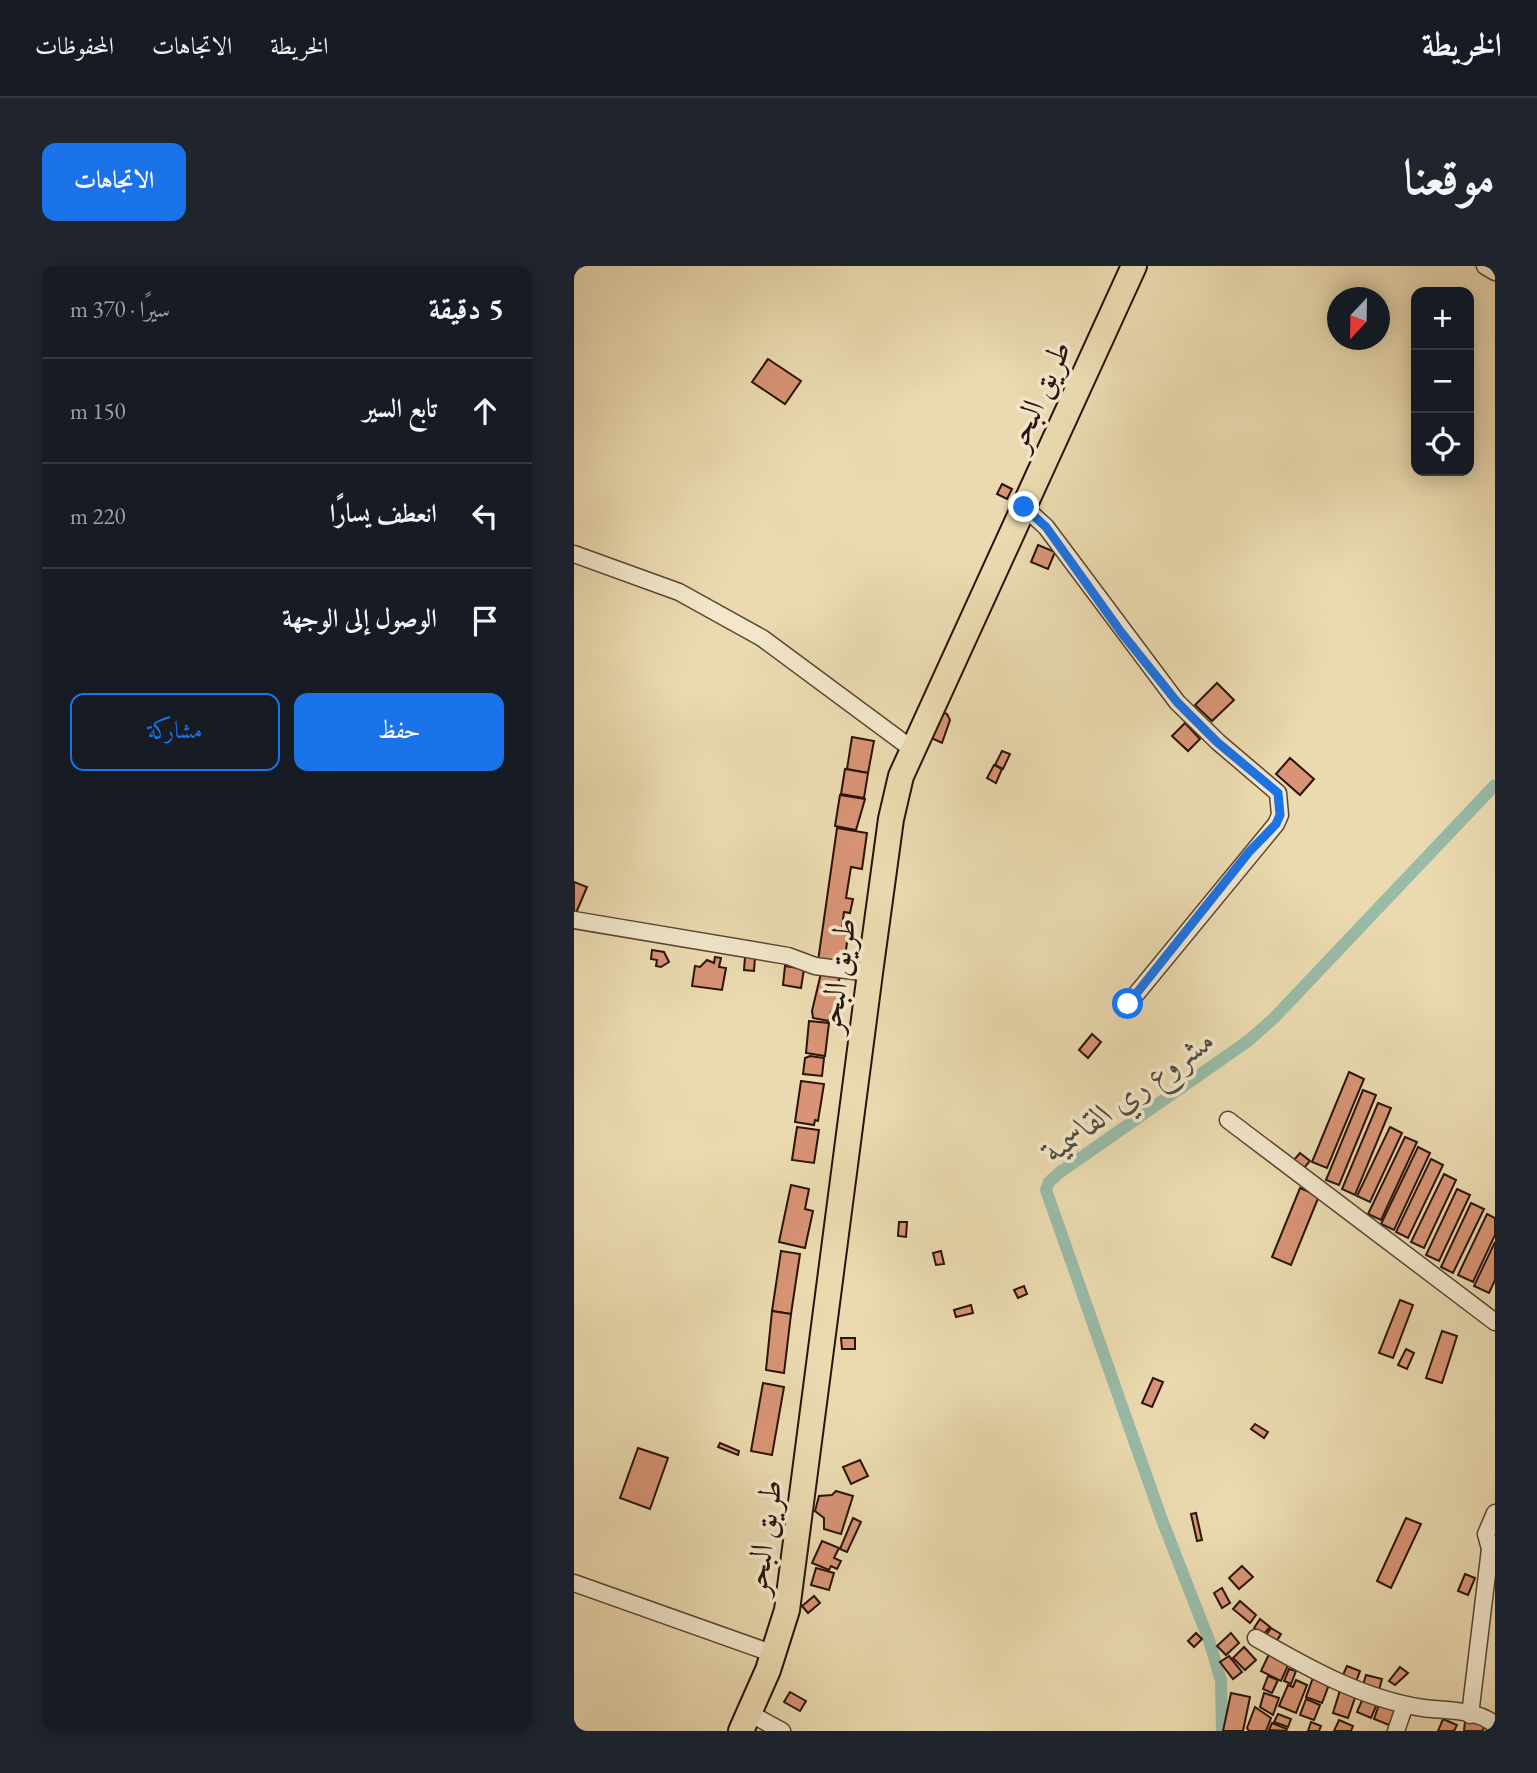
<!DOCTYPE html>
<html lang="ar">
<head>
<meta charset="utf-8">
<style>
	:root { --surface:#171b24; --page:#20242c; --text:#f1f3f6; --muted:#9ea1a6; --line:#363941; --accent:#1a73e8 }
	body { margin:0; font-family:"EB Garamond",Amiri,serif; background:var(--page); color:var(--text); direction:rtl }
	.controls { position:absolute; right:21px; top:21px; display:grid; overflow:hidden; border-radius:14px; box-shadow:0 4px 18px #0003 }
	.controls button { width:63px; height:63px; display:grid; place-items:center; padding:0; border:0; border-bottom:2px solid var(--line); background:var(--surface); color:var(--text); font:35px sans-serif }
	.compass { position:absolute; left:753px; top:21px; width:63px; height:63px; border-radius:50%; background:var(--surface); box-shadow:0 4px 18px #0003; rotate:202deg }
	.stop { position:absolute; width:21px; height:21px; margin:-16px; border:5px solid #1a73e8; border-radius:50%; background:#fff }
	.stop.end { background:#1a73e8; border-color:#fff; box-shadow:0 2px 7px #0008 }
	.list { margin:0; padding:0; list-style:none }
	h2 { display:flex; justify-content:space-between; align-items:center; height:91px; margin:0; padding:0 28px; font-size:30px }
	h2 small { font-size:23px; font-weight:400; color:var(--muted) }
	.list li { display:grid; grid-template-columns:46px 1fr auto; gap:21px; align-items:center; box-sizing:border-box; height:105px; padding:0 28px; border-top:2px solid var(--line) }
	.list b { display:block; font-size:26px; white-space:nowrap }
	.list em { font-size:23px; font-style:normal; color:var(--muted) }
	.actions { display:flex; gap:14px; padding:21px 28px }
	.actions a { flex:1; padding:16px 0; border:2px solid var(--accent); border-radius:14px; text-align:center; font-size:24px; color:var(--accent) }
	.actions .main { background:var(--accent); color:#fff }
	.icon { flex:none; width:38px; height:38px; fill:none; stroke:currentColor; stroke-width:2; stroke-linecap:round; stroke-linejoin:round }
	.map { position:relative; flex:none; width:921px; height:1465px; overflow:hidden; direction:ltr; border-radius:14px }
	header { display:flex; align-items:center; gap:42px; box-sizing:border-box; height:98px; padding:0 35px; background:var(--surface); border-bottom:2px solid var(--line) }
	header strong { font-size:33px }
	nav { display:flex; gap:38px; margin-inline-start:auto; font-size:24px }
	.intro { display:flex; align-items:center; justify-content:space-between; box-sizing:border-box; height:168px; padding:0 42px }
	h1 { margin:0; font-size:49px }
	.button { padding:18px 32px; border-radius:14px; background:var(--accent); color:#fff; font-size:24px; font-weight:700 }
	main { display:flex; gap:42px; padding:0 42px }
	aside { flex:1; background:var(--surface); border-radius:14px; box-shadow:0 4px 18px #0003 }
	.map>svg:first-child { display:block }
	.lines { fill:none; stroke-linecap:round; stroke-linejoin:round }
	.canal { stroke:#99bba8; stroke-width:12 }
	.building { fill:#d89475; stroke:#2a130a; stroke-width:2 }
	.minor-casing { stroke:#5a4534; stroke-width:19 }
	.highway-casing { stroke:#2a130a; stroke-width:28 }
	.minor { stroke:#f2e7cc; stroke-width:16 }
	.highway { stroke:#ebdab0; stroke-width:24 }
	.route { stroke:#1a73e8; stroke-width:9 }
	.labels { text-anchor:middle; stroke-width:7; stroke-linejoin:round; paint-order:stroke }
	.street-label { font-size:32px; fill:#2a130a; stroke:#f2e7cc }
	.water-label { font-size:33px; font-style:italic; fill:#514e41; stroke:#f2e7cc }
</style>
</head>
<body>
<header>
<strong>الخريطة</strong>
<nav><a>الخريطة</a><a>الاتجاهات</a><a>المحفوظات</a></nav>
</header>
<div class="intro"><h1>موقعنا</h1><a class="button">الاتجاهات</a></div>
<main>
<div class="map">
<svg width="921" height="1465" viewBox="0 0 921 1465">
	<rect width="100%" height="100%" fill="#ebdab0"/>
	<filter id="stains"><feTurbulence type="fractalNoise" baseFrequency=".00286" numOctaves="4"/><feColorMatrix values="0 0 0 0 .2 0 0 0 0 .09 0 0 0 0 .02 0 0 0 .5 -.17"/></filter>
	<radialGradient id="worn" r=".72"><stop offset=".6" stop-color="#630" stop-opacity="0"/><stop offset="1" stop-color="#630" stop-opacity=".3"/></radialGradient>
	<g class="lines">
		<path class="canal" d="M648,1465L647,1415L636,1377L588,1254L472,924L475,916L485,907L674,775L700,752L921,519"/>
	</g>
	<g class="building">
		<path d="M194,93L227,115L211,138L178,116Z"/>
		<path d="M428,218L438,223L433,233L423,228Z"/>
		<path d="M464,279L481,286L474,303L457,296Z"/>
		<path d="M643,417L660,434L638,455L621,439Z"/>
		<path d="M364,444L373,448L376,454L368,477L353,470Z"/>
		<path d="M611,457L626,473L614,485L598,470Z"/>
		<path d="M278,471L300,475L294,507L273,503Z"/>
		<path d="M428,485L436,488L429,503L421,499Z"/>
		<path d="M716,492L740,513L726,529L702,508Z"/>
		<path d="M420,499L428,503L422,517L413,512Z"/>
		<path d="M271,503L294,507L290,532L267,528Z"/>
		<path d="M266,529L291,533L282,564L261,560Z"/>
		<path d="M263,562L293,567L288,603L277,601L272,632L279,633L276,647L270,646L267,668L274,669L270,699L244,695Z"/>
		<path d="M0,616L13,621L2,647H0Z"/>
		<path d="M78,684L90,686L95,696L87,701L82,700L83,694L77,693Z"/>
		<path d="M141,691L147,692L145,701L152,702L148,724L118,720L121,700L126,701L133,694L140,697Z"/>
		<path d="M171,691H181L180,705L170,704Z"/>
		<path d="M211,700L230,703L227,722L209,719Z"/>
		<path d="M247,707L266,712L264,716L269,718L262,747L257,746L255,755L239,752L238,745Z"/>
		<path d="M235,755L255,757L251,790L232,787Z"/>
		<path d="M518,768L527,776L514,792L505,784Z"/>
		<path d="M236,790L250,792L248,810L229,808L231,792Z"/>
		<path d="M775,806L790,813L753,902L738,896Z"/>
		<path d="M227,815L250,818L244,855L241,854L240,859L221,856Z"/>
		<path d="M789,824L802,829L765,919L752,914Z"/>
		<path d="M804,837L817,842L781,929L768,923Z"/>
		<path d="M223,861L245,864L240,897L218,894Z"/>
		<path d="M816,861L828,867L796,936L783,930Z"/>
		<path d="M831,871L843,876L807,954L794,948Z"/>
		<path d="M844,881L856,887L820,964L807,958Z"/>
		<path d="M726,887L736,895L729,903L719,895Z"/>
		<path d="M857,893L869,899L834,972L822,966Z"/>
		<path d="M870,908L882,914L850,982L837,976Z"/>
		<path d="M217,919L235,923L231,943L239,945L231,982L205,976Z"/>
		<path d="M726,922L745,930L717,999L698,991Z"/>
		<path d="M883,923L896,929L865,995L852,989Z"/>
		<path d="M897,937L910,943L879,1007L867,1001Z"/>
		<path d="M913,948L921,952V969L899,1016L884,1009Z"/>
		<path d="M325,956H333L332,971L324,970Z"/>
		<path d="M921,976V1014L915,1027L900,1020Z"/>
		<path d="M207,985L226,988L217,1048L198,1045Z"/>
		<path d="M367,985L370,998L362,999L359,987Z"/>
		<path d="M450,1020L453,1028L444,1032L440,1024Z"/>
		<path d="M826,1034L839,1039L819,1092L805,1087Z"/>
		<path d="M397,1039L399,1047L382,1051L380,1044Z"/>
		<path d="M198,1045L217,1048L210,1107L192,1104Z"/>
		<path d="M868,1065L883,1070L868,1117L852,1112Z"/>
		<path d="M267,1072H281V1083H268Z"/>
		<path d="M832,1083L840,1087L833,1103L824,1099Z"/>
		<path d="M579,1112L589,1116L578,1141L568,1137Z"/>
		<path d="M189,1117L210,1121L198,1189L177,1185Z"/>
		<path d="M681,1158L694,1166L690,1172L677,1163Z"/>
		<path d="M146,1177L165,1185L164,1189L144,1181Z"/>
		<path d="M64,1182L94,1192L76,1243L46,1232Z"/>
		<path d="M286,1194L294,1210L277,1218L269,1201Z"/>
		<path d="M262,1225L279,1230L267,1268L250,1263V1252L241,1245L245,1230L258,1229Z"/>
		<path d="M622,1247L628,1274L623,1275L617,1248Z"/>
		<path d="M279,1252L287,1256L273,1286L266,1283Z"/>
		<path d="M832,1252L847,1258L817,1322L803,1315Z"/>
		<path d="M248,1275L265,1282L260,1292L267,1295L263,1303L257,1300L255,1304L238,1297Z"/>
		<path d="M668,1300L679,1311L665,1323L655,1312Z"/>
		<path d="M242,1302L260,1307L255,1324L237,1319Z"/>
		<path d="M891,1308L901,1312L894,1329L884,1325Z"/>
		<path d="M648,1322L656,1337L648,1342L640,1327Z"/>
		<path d="M240,1330L246,1337L234,1347L228,1340Z"/>
		<path d="M666,1335L682,1349L676,1357L659,1343Z"/>
		<path d="M686,1353L696,1361L689,1369L680,1362Z"/>
		<path d="M697,1362L707,1368L702,1376L690,1372Z"/>
		<path d="M622,1367L628,1373L620,1381L614,1375Z"/>
		<path d="M657,1367L665,1377L652,1389L643,1380Z"/>
		<path d="M670,1381L682,1394L671,1404L659,1392Z"/>
		<path d="M696,1386L716,1395L707,1415L687,1405Z"/>
		<path d="M655,1390L668,1406L659,1413L646,1396Z"/>
		<path d="M773,1400L786,1405L782,1416L768,1411Z"/>
		<path d="M826,1401L834,1407L821,1419L815,1415Z"/>
		<path d="M715,1403L722,1405L717,1418L710,1415Z"/>
		<path d="M740,1409L756,1416L748,1437L732,1431Z"/>
		<path d="M792,1409L808,1413L805,1424L789,1419Z"/>
		<path d="M694,1410L704,1414L698,1427L689,1423Z"/>
		<path d="M722,1414L733,1419L722,1447L705,1440L714,1419L719,1421Z"/>
		<path d="M767,1421L783,1426L774,1452L759,1447Z"/>
		<path d="M216,1426L232,1435L226,1445L210,1436Z"/>
		<path d="M657,1427L676,1431L669,1465H649Z"/>
		<path d="M690,1427L705,1432L699,1449L686,1441Z"/>
		<path d="M789,1432L803,1438L797,1452L783,1446Z"/>
		<path d="M732,1433L746,1439L740,1454L726,1449Z"/>
		<path d="M807,1433L823,1440L815,1459L800,1453Z"/>
		<path d="M681,1441L697,1452L692,1465H675L673,1462Z"/>
		<path d="M704,1448L717,1453L714,1461L700,1456Z"/>
		<path d="M869,1453L883,1459L880,1465H864Z"/>
		<path d="M765,1454L779,1460L777,1465H760Z"/>
		<path d="M891,1455L910,1456L909,1465H890Z"/>
		<path d="M737,1456L747,1460L745,1465H734Z"/>
		<path d="M698,1457L713,1463L712,1465L695,1464Z"/>
	</g>
	<g class="lines">
		<g class="minor-casing">
			<g id="minor">
				<path d="M911,0L921,6"/>
				<path d="M450,241L472,261L603,436L644,476L704,527L706,549L702,558L554,738"/>
				<path d="M0,288L105,326L188,372L338,483"/>
				<path d="M0,654L214,690L241,700L296,707"/>
				<path d="M654,854L921,1056"/>
				<path d="M0,1317L200,1388"/>
				<path d="M682,1372C734,1402 789,1433 849,1442C871,1445 904,1443 921,1459"/>
				<path d="M177,1448L208,1465"/>
				<path d="M896,1449L916,1283L912,1268L921,1247"/>
				<path d="M822,1465L831,1439"/>
			</g>
		</g>
		<g class="highway-casing">
			<path id="highway" d="M167,1465L194,1404L213,1344L296,707L317,553L327,510L560,0"/>
		</g>
		<use href="#minor" class="minor"/>
		<use href="#highway" class="highway"/>
	</g>
	<g class="lines">
		<path class="route" d="M450,241L472,261L547,366L603,436L643,476L704,527L706,549L702,558L675,586L554,738"/>
	</g>
	<g class="labels">
		<g class="street-label">
			<text transform="translate(464 129) rotate(-66)" y="11">طريق البحر</text>
			<text transform="translate(263 709) rotate(-82)" y="11">طريق البحر</text>
			<text transform="translate(189 1271) rotate(-82)" y="11">طريق البحر</text>
		</g>
		<g class="water-label">
			<text transform="translate(554 828) rotate(-36)" y="12">مشروع ري القاسمية</text>
		</g>
	</g>
	<rect width="100%" height="100%" filter="url(#stains)"/>
	<rect width="100%" height="100%" fill="url(#worn)"/>
</svg>
<div class="controls">
<button>+</button>
<button>−</button>
<button><svg class="icon" aria-label="locate" viewBox="0 0 24 24"><circle cx="12" cy="12" r="6"/><path d="M12 2v4M12 18v4M2 12h4M18 12h4"/></svg></button>
</div>
<svg class="compass" viewBox="-18 -18 36 36"><path d="M0-13l5 13h-10z" fill="#e53935"/><path d="M0 13l5-13h-10z" fill="#9ea1a6"/></svg>
<div class="stop" style="left:554px;top:738px"></div>
<div class="stop end" style="left:450px;top:241px"></div>
</div>
<aside>
<h2>5 دقيقة<small>سيرًا · 370 m</small></h2>
<ul class="list">
<li><svg class="icon" aria-label="ahead" viewBox="0 0 24 24"><path d="M12 20V5M6 11l6-6 6 6"/></svg><div><b>تابع السير</b></div><em>150 m</em></li>
<li><svg class="icon" aria-label="left" viewBox="0 0 24 24"><path d="M17 20v-9H6M10 6l-5 5 5 5"/></svg><div><b>انعطف يسارًا</b></div><em>220 m</em></li>
<li><svg class="icon" aria-label="arrive" viewBox="0 0 24 24"><path d="M6 21V4h12l-3 4 3 4H6"/></svg><div><b>الوصول إلى الوجهة</b></div></li>
</ul>
<div class="actions"><a class="main">حفظ</a><a>مشاركة</a></div>
</aside>
</main>
</body>
</html>
